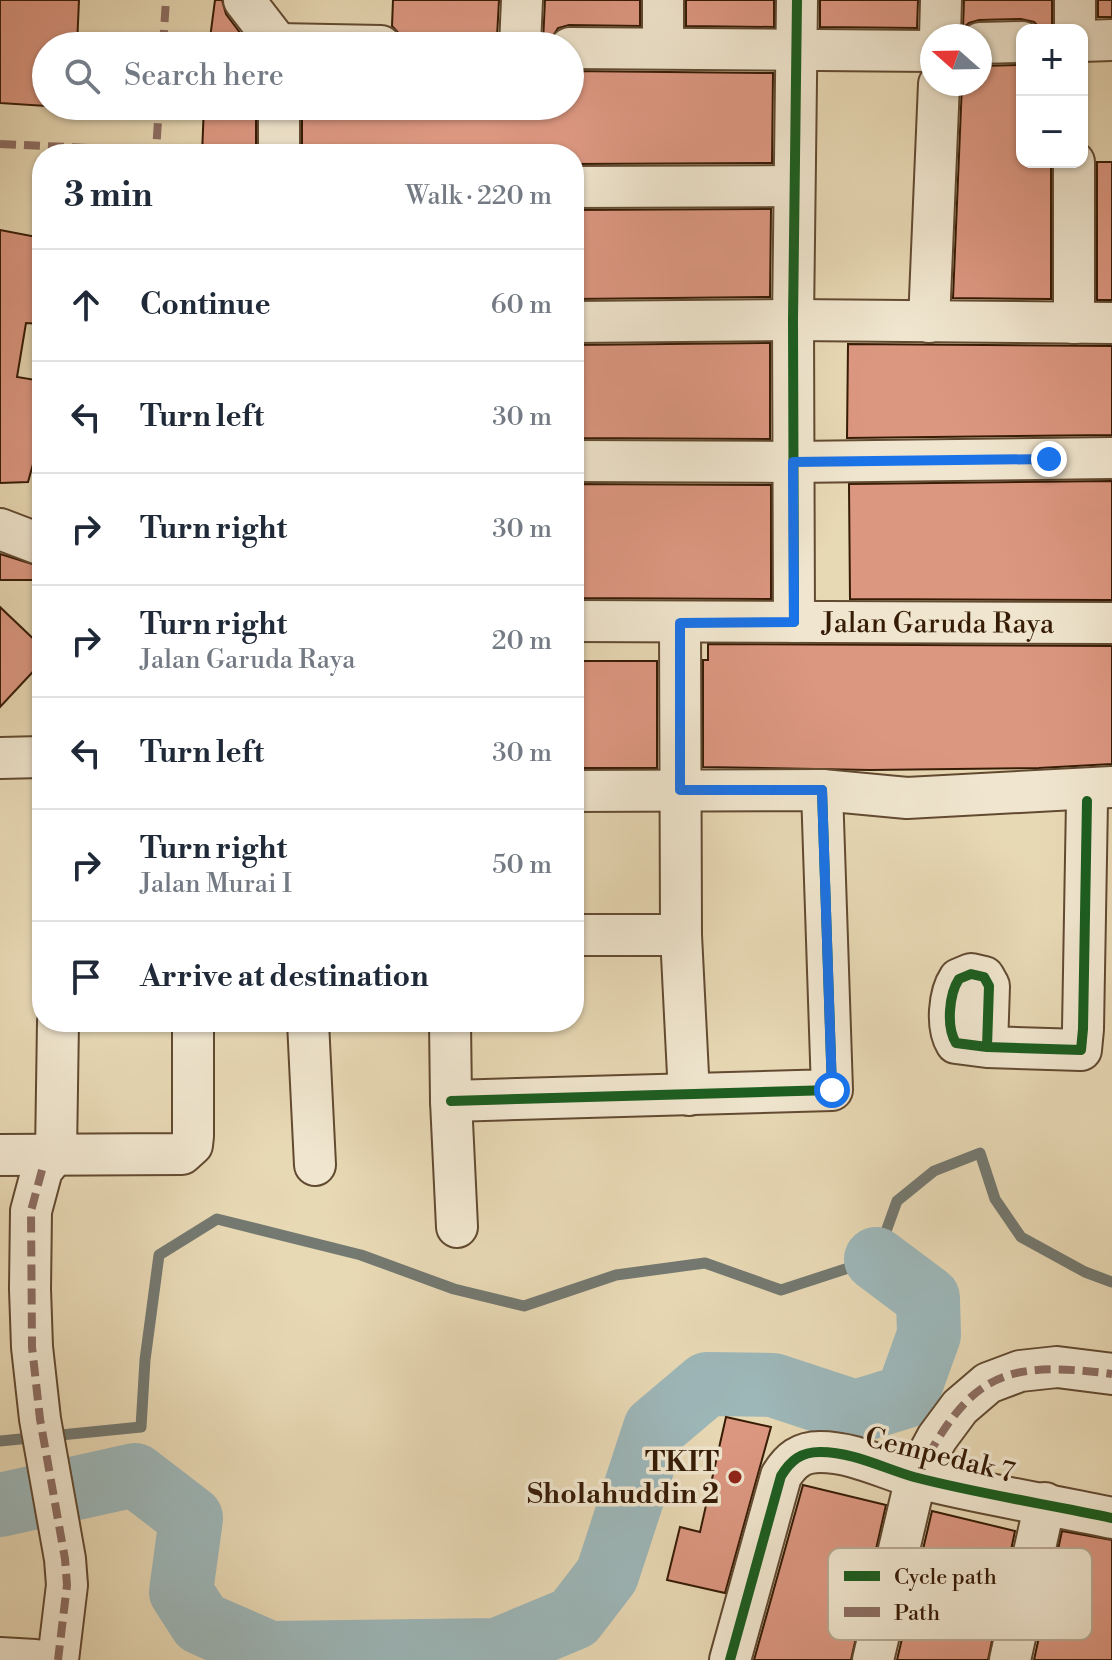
<!DOCTYPE html>
<html lang="en">
<head>
<meta charset="utf-8">
<style>
	:root { --surface:#fff; --page:#f6f6f7; --text:#1f2937; --muted:#747a83; --line:#e0e1e3 }
	body { margin:0; font-family:"Libre Bodoni",serif; background:var(--page); color:var(--text) }
	.controls { position:absolute; right:24px; top:24px; display:grid; overflow:hidden; border-radius:16px; box-shadow:0 2px 6px #0004 }
	.controls button { width:72px; height:72px; display:grid; place-items:center; padding:0; border:0; border-bottom:2px solid var(--line); background:var(--surface); color:var(--text); font:40px sans-serif }
	.compass { position:absolute; left:920px; top:24px; width:72px; height:72px; border-radius:50%; background:var(--surface); box-shadow:0 2px 6px #0004; rotate:290deg }
	.stop { position:absolute; width:24px; height:24px; margin:-18px; border:6px solid #1a73e8; border-radius:50%; background:#fff }
	.stop.end { background:#1a73e8; border-color:#fff; box-shadow:0 2px 8px #0008 }
	.list { margin:0; padding:0; list-style:none }
	h2 { display:flex; justify-content:space-between; align-items:center; height:104px; margin:0; padding:0 32px; font-size:34px }
	h2 small { font-size:26px; font-weight:400; color:var(--muted) }
	.list li { display:grid; grid-template-columns:52px 1fr auto; gap:24px; align-items:center; box-sizing:border-box; height:112px; padding:0 32px; border-top:2px solid var(--line) }
	.list b { display:block; font-size:30px; white-space:nowrap }
	.list p { margin:0; font-size:26px; white-space:nowrap; color:var(--muted) }
	.list em { font-size:26px; font-style:normal; color:var(--muted) }
	.icon { flex:none; width:44px; height:44px; fill:none; stroke:currentColor; stroke-width:2; stroke-linecap:round; stroke-linejoin:round }
	.map { position:relative; flex:none; width:1112px; height:1660px; overflow:hidden }
	.search { position:absolute; background:var(--surface); box-shadow:0 2px 6px #0004; left:32px; top:32px; width:552px; height:88px; display:flex; align-items:center; gap:20px; box-sizing:border-box; padding:0 28px; border-radius:44px; color:var(--muted); font-size:30px }
	.panel { position:absolute; background:var(--surface); box-shadow:0 2px 6px #0004; left:32px; top:144px; width:552px; height:888px; border-radius:32px }
	.map>svg:first-child { display:block }
	.lines { fill:none; stroke-linecap:round; stroke-linejoin:round }
	.stream { stroke:#747971; stroke-width:11 }
	.river { stroke:#9db7b9; stroke-width:64 }
	.building { fill:#dc9781; stroke:#361b05; stroke-width:2 }
	.minor-casing { stroke:#624a31; stroke-width:44 }
	.minor { stroke:#f0e6cf; stroke-width:40 }
	.quiet { stroke:#8d6e63; stroke-width:8; stroke-dasharray:16 8; stroke-linecap:butt }
	.cycleway-casing { stroke:#f0e6cf; stroke-width:15 }
	.cycleway { stroke:#1b5e20; stroke-width:10 }
	.route { stroke:#1a73e8; stroke-width:10 }
	.poi-dot { fill:#8f2418; stroke:#f0e6cf; stroke-width:3 }
	.labels { text-anchor:middle; stroke-width:7; stroke-linejoin:round; paint-order:stroke }
	.street-label { font-size:28px; fill:#361b05; stroke:#f0e6cf }
	.poi-label { font-size:28px; font-weight:bold; fill:#361b05; stroke:#f0e6cf; text-anchor:end }
	.key { fill:#f0e6cf; stroke:#b8a992; stroke-width:2 }
	.key-label { font-size:22px; fill:#361b05 }
</style>
</head>
<body>
<div class="map">
<svg width="1112" height="1660" viewBox="0 0 1112 1660">
	<rect width="100%" height="100%" fill="#e8d9b5"/>
	<filter id="stains"><feTurbulence type="fractalNoise" baseFrequency=".0025" numOctaves="4"/><feColorMatrix values="0 0 0 0 .2 0 0 0 0 .09 0 0 0 0 .02 0 0 0 .5 -.17"/></filter>
	<radialGradient id="worn" r=".72"><stop offset=".6" stop-color="#630" stop-opacity="0"/><stop offset="1" stop-color="#630" stop-opacity=".3"/></radialGradient>
	<g class="lines">
		<path class="stream" d="M0,1441L141,1427L145,1360L159,1255L217,1219L361,1255L454,1289L524,1306L616,1275L705,1263L781,1290L876,1259L897,1201L934,1171L980,1153L995,1199L1021,1237L1085,1272L1112,1282"/>
		<path class="river" d="M0,1505L135,1475L191,1518L181,1592L201,1623L270,1653L497,1650L574,1618L607,1575L655,1428L707,1384L773,1385L855,1412L907,1396L929,1335L928,1298L876,1259"/>
	</g>
	<g class="building">
		<path d="M0,0H79L77,46H46V106L0,103Z"/>
		<path d="M215,0H222L226,14L250,46H209Z"/>
		<path d="M393,0H499L497,37L401,36L392,26Z"/>
		<path d="M545,0H640V26L569,25L558,28L549,42H543Z"/>
		<path d="M686,0H774V27L686,26Z"/>
		<path d="M820,0H918L917,28L820,27Z"/>
		<path d="M964,0H1052V30H1042L1034,22L1021,19L979,20L969,23L963,28Z"/>
		<rect x="1098" y="0" width="14" height="17"/>
		<path d="M1022,65V162H1051V299L953,298L962,84H980V66Z"/>
		<path d="M570,71L773,73L772,163L574,164V154H302V106H570Z"/>
		<path d="M204,106H256V154H202Z"/>
		<rect x="1097" y="162" width="15" height="138"/>
		<path d="M771,209L770,297L574,299V210Z"/>
		<path d="M0,230L42,238V324L26,323L17,377L42,381V432L28,482L0,483Z"/>
		<path d="M770,343V439L574,438V345Z"/>
		<path d="M848,344L1112,346V435L847,438Z"/>
		<path d="M1112,481V600L850,599L849,484Z"/>
		<path d="M574,484L771,485V599L574,598Z"/>
		<path d="M0,554L42,567V580H0Z"/>
		<path d="M0,607L42,647V662L0,707Z"/>
		<path d="M708,644L1112,646V764L1039,768L870,770L703,767V660H708Z"/>
		<rect x="574" y="661" width="83" height="107"/>
		<path d="M726,1417L771,1427L725,1593L667,1580L680,1527L700,1532Z"/>
		<path d="M803,1485L886,1505L851,1660H754Z"/>
		<path d="M932,1511L1015,1531L988,1660H897Z"/>
		<path d="M1062,1531L1112,1540V1660H1034Z"/>
	</g>
	<g class="lines">
		<g class="minor-casing">
			<g id="minor">
				<path d="M244,0L278,44"/>
				<path d="M1075,30V0"/>
				<path d="M940,36L941,0"/>
				<path d="M1082,41L1112,40"/>
				<path d="M980,43L1022,42"/>
				<path d="M278,44L381,46"/>
				<path d="M520,46L522,0"/>
				<path d="M663,47V0"/>
				<path d="M570,48L932,51"/>
				<path d="M279,106V154"/>
				<path d="M574,187L794,186"/>
				<path d="M574,322L793,320L1112,323"/>
				<path d="M929,322L939,84"/>
				<path d="M1074,323V162"/>
				<path d="M574,461L793,462L1112,458"/>
				<path d="M0,529L42,545"/>
				<path id="s1" d="M574,621L1112,623"/>
				<path d="M794,622L793,320L797,0"/>
				<path d="M680,623L681,935L689,1095"/>
				<path d="M0,758L42,757"/>
				<path d="M574,791L822,790L907,798L1112,787"/>
				<path d="M574,935H681"/>
				<path d="M308,1022L315,1165"/>
				<path d="M450,1022L451,1101L457,1227"/>
				<path d="M987,1047L989,986L984,977L971,974L959,979C949,994 946,1027 956,1043L987,1047L1081,1050L1083,1029L1087,801"/>
				<path d="M451,1101L832,1090L822,790"/>
				<path d="M56,1153L42,1170L31,1211L30,1289L32,1347L40,1419L65,1559L67,1585L58,1660"/>
				<path d="M56,1153L58,1022"/>
				<path d="M0,1155L182,1154L192,1145L193,1136V1022"/>
				<path d="M0,1658L35,1660"/>
				<path d="M730,1660L781,1476C791,1460 801,1452 820,1452C853,1452 883,1468 914,1477C979,1494 1047,1504 1112,1518"/>
				<path d="M873,1660L916,1477L937,1438L960,1407L988,1383L1020,1371L1057,1367L1112,1374"/>
				<path d="M1010,1660L1045,1503"/>
			</g>
		</g>
		<use href="#minor" class="minor"/>
		<g class="quiet">
			<path d="M163,46L166,0"/>
			<path d="M0,144L156,151L159,106"/>
			<path d="M42,1170L31,1211L32,1347L40,1419L65,1559L67,1585L58,1660"/>
			<path d="M916,1477C970,1377 998,1359 1112,1374"/>
		</g>
		<g class="cycleway-casing">
			<g id="cycleway">
				<path d="M794,622L793,320L797,0"/>
				<path d="M987,1047L989,986L984,977L971,974L959,979C949,994 946,1027 956,1043L987,1047L1081,1050L1083,1029L1087,801"/>
				<path d="M451,1101L832,1090L822,790"/>
				<path d="M730,1660L781,1476C791,1460 801,1452 820,1452C853,1452 883,1468 914,1477C979,1494 1047,1504 1112,1518"/>
			</g>
		</g>
		<use href="#cycleway" class="cycleway"/>
	</g>
	<g class="lines">
		<path class="route" d="M832,1090L822,790H680V623L794,622L793,462L1049,459"/>
	</g>
	<circle class="poi-dot" cx="735" cy="1477" r="8"/>
	<g class="labels">
		<g class="street-label">
			<text dy="10" stroke="none"><textPath href="#s1" startOffset="364">Jalan Garuda Raya</textPath></text>
			<text transform="translate(940 1454) rotate(14)" y="10">Cempedak 7</text>
		</g>
		<g class="poi-label">
			<text x="719" y="1471">TKIT<tspan x="719" dy="32">Sholahuddin 2</tspan></text>
		</g>
	</g>
	<rect x="828" y="1548" width="264" height="92" rx="12" class="key"/>
	<rect x="844" y="1571" width="36" height="10" fill="#1b5e20"/>
	<rect x="844" y="1607" width="36" height="10" fill="#8d6e63"/>
	<g class="key-label">
		<text x="894" y="1584">Cycle path</text>
		<text x="894" y="1620">Path</text>
	</g>
	<rect width="100%" height="100%" filter="url(#stains)"/>
	<rect width="100%" height="100%" fill="url(#worn)"/>
</svg>
<div class="controls">
<button>+</button>
<button>−</button>
</div>
<svg class="compass" viewBox="-18 -18 36 36"><path d="M0-13l5 13h-10z" fill="#e53935"/><path d="M0 13l5-13h-10z" fill="#747a83"/></svg>
<div class="stop" style="left:832px;top:1090px"></div>
<div class="stop end" style="left:1049px;top:459px"></div>
<div class="search"><svg class="icon" aria-label="search" viewBox="0 0 24 24"><circle cx="10" cy="10" r="6"/><path d="M15 15l6 6"/></svg>Search here</div>
<section class="panel">
<h2>3 min<small>Walk · 220 m</small></h2>
<ul class="list">
<li><svg class="icon" aria-label="ahead" viewBox="0 0 24 24"><path d="M12 20V5M6 11l6-6 6 6"/></svg><div><b>Continue</b></div><em>60 m</em></li>
<li><svg class="icon" aria-label="left" viewBox="0 0 24 24"><path d="M17 20v-9H6M10 6l-5 5 5 5"/></svg><div><b>Turn left</b></div><em>30 m</em></li>
<li><svg class="icon" aria-label="right" viewBox="0 0 24 24"><path d="M7 20v-9h11M14 6l5 5-5 5"/></svg><div><b>Turn right</b></div><em>30 m</em></li>
<li><svg class="icon" aria-label="right" viewBox="0 0 24 24"><path d="M7 20v-9h11M14 6l5 5-5 5"/></svg><div><b>Turn right</b><p>Jalan Garuda Raya</p></div><em>20 m</em></li>
<li><svg class="icon" aria-label="left" viewBox="0 0 24 24"><path d="M17 20v-9H6M10 6l-5 5 5 5"/></svg><div><b>Turn left</b></div><em>30 m</em></li>
<li><svg class="icon" aria-label="right" viewBox="0 0 24 24"><path d="M7 20v-9h11M14 6l5 5-5 5"/></svg><div><b>Turn right</b><p>Jalan Murai I</p></div><em>50 m</em></li>
<li><svg class="icon" aria-label="arrive" viewBox="0 0 24 24"><path d="M6 21V4h12l-3 4 3 4H6"/></svg><div><b>Arrive at destination</b></div></li>
</ul>
</section>
</div>
</body>
</html>
